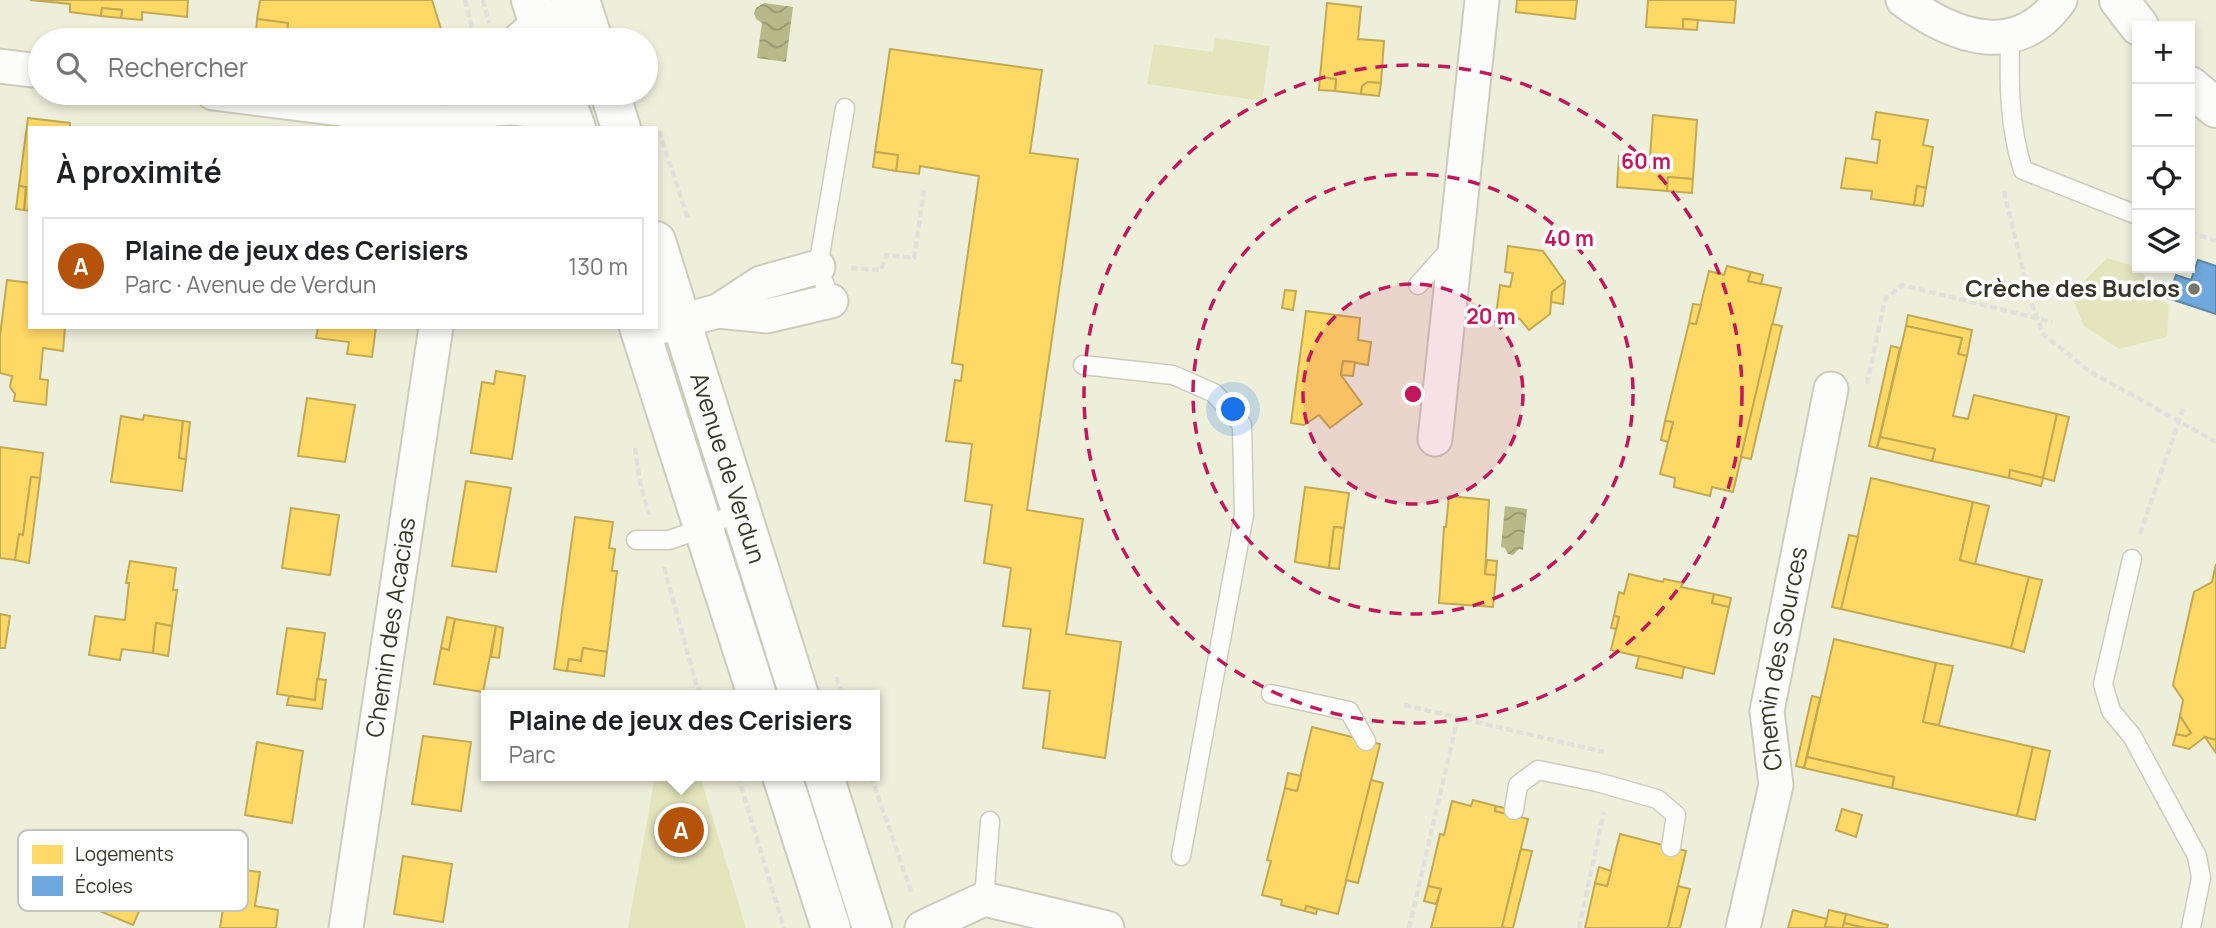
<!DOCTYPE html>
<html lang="fr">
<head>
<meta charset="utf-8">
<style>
	:root { --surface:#fff; --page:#f6f6f6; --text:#202124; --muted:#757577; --line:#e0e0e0; --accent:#b45309 }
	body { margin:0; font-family:Manrope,sans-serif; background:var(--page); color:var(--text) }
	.controls { position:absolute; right:21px; top:21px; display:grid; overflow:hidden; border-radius:0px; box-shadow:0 4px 10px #0003 }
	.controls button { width:63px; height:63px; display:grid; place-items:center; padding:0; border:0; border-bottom:2px solid var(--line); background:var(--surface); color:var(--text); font:35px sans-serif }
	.you { position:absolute; left:1234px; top:410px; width:24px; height:24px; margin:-18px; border:5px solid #fff; border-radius:50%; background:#1a73e8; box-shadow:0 0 0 10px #1a73e833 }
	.badge { display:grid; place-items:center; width:46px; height:46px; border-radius:50%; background:var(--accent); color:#fff; font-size:23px; font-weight:700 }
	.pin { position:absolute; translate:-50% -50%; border:4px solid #fff; box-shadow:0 2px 7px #0006 }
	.popup { position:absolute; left:481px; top:690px; width:399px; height:91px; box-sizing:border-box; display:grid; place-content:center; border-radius:0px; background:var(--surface); filter:drop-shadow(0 2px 5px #0005); font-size:23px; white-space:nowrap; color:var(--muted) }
	.popup b { font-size:26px; color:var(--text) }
	.popup::after { content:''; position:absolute; left:50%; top:100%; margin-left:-14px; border:14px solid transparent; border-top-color:var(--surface) }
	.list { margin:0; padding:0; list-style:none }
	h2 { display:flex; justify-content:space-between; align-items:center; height:91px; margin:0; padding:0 28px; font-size:30px }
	h2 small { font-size:23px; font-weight:400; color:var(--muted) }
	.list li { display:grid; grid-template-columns:46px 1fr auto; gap:21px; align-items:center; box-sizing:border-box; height:98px; margin:0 14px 14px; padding:0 14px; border:2px solid var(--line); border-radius:0px }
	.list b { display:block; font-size:26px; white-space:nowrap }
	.list p { margin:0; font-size:23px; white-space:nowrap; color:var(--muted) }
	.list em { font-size:23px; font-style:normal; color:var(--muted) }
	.icon { flex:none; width:38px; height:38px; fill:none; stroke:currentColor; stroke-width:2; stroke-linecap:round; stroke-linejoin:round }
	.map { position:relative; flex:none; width:2216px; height:928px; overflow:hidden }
	.search { position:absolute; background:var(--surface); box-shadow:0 4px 10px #0003; left:28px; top:28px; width:630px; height:77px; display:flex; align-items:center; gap:18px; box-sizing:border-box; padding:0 24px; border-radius:38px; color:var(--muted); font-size:26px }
	.panel { position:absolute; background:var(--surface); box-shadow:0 4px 10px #0003; left:28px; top:126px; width:630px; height:203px; border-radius:0px }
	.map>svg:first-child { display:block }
	.green { fill:#e4e5bd }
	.water { fill:url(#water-waves) }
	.homes { fill:#ffd966; stroke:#c3a954; stroke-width:2 }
	.schools { fill:#6fa8dc; stroke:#5e86a7; stroke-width:2 }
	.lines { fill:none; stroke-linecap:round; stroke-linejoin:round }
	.lane-casing { stroke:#ccccbd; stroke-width:21 }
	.street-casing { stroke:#ccccbd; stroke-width:37 }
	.secondary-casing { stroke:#ccccbd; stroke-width:42 }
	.primary-casing { stroke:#ccccbd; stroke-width:42 }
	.path { stroke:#e0e1db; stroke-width:4.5; stroke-dasharray:7 3.5; stroke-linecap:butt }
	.lane { stroke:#fcfdfa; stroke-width:18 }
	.street { stroke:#fcfdfa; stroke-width:33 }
	.secondary { stroke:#fcfdfa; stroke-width:38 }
	.primary { stroke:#fcfdfa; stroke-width:38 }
	.ring { fill:none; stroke:#c2185b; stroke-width:3.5; stroke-dasharray:12 9 }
	.poi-dot { fill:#787868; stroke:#fff; stroke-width:2.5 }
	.labels { text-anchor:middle; stroke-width:7; stroke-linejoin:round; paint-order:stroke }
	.poi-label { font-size:24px; font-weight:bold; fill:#38382a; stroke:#fff; text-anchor:end }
	.street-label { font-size:24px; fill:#38382a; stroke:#fff }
	.key { fill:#fff; stroke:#c3c3bf; stroke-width:2 }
	.key-label { font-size:19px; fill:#38382a }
	.centre { fill:#c2185b; stroke:#fff; stroke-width:3.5 }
	.ring-label { font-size:21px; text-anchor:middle; font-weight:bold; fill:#c2185b; stroke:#fff; stroke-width:7; stroke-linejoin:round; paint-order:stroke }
</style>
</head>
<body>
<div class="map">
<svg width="2216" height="928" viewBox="0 0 2216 928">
	<defs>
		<pattern id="water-waves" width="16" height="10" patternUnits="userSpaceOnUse" patternTransform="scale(1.75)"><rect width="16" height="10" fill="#b8b988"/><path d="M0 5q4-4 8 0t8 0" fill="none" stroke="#97976f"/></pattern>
	</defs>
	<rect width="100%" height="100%" fill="#eeefdb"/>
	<g class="green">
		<path d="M1215,38L1270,46L1262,101L1147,84L1154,44L1213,52Z"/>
		<path d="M2107,258L2140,268L2151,290L2169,305L2167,337L2119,349L2084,326L2071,294Z"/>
		<path d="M655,776H700L746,928H628Z"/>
	</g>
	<g class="water">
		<path d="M764,3L793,7L786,62L757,58L762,23L756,19L754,13L756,8Z"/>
		<path d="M1505,506L1527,509L1523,550L1519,549L1513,555L1508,554L1505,548L1501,547Z"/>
	</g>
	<g class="homes">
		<path d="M30,0H188L187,17L142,12V20L121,18L122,10L102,8L101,16L70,12V4Z"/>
		<path d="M260,0H432L441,29L401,40H378V38L320,40L286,37L288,23L257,19Z"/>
		<path d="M1517,0H1577L1575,19L1516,12Z"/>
		<path d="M1648,0H1736L1734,23L1683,19V29L1646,27Z"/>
		<path d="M1327,3L1361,7L1358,39L1384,41L1381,83L1368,82L1362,86L1361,94L1335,91L1336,79L1320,77Z"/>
		<path d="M102,8L122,10L121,18L101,16Z"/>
		<path d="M257,19L288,23L286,37L256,33Z"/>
		<path d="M1683,19L1698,20L1697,30L1683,29Z"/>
		<path d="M890,49L1042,70L1030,153L1078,159L1027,510L1083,519L1066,634L1121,642L1105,758L1043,748L1050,691L1023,688L1031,629L1003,626L1011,568L984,563L992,505L965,501L972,444L946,441L955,380L961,381L963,365L952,363L979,176L920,166L919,174L896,171L898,155L875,152Z"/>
		<path d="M1320,77L1336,79L1335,91L1319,90Z"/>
		<path d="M1368,82L1381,83L1379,96L1361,94L1362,86Z"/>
		<path d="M1876,112L1928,120L1923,145L1933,147L1926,188L1917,186L1914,205L1871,199L1872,191L1841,188L1846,158L1877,163L1880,140L1872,139Z"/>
		<path d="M1653,115L1697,120L1693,179L1668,177L1667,191L1617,187L1619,156L1650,158Z"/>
		<path d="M28,118L70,123V128H30V211L24,210L26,187L19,186Z"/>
		<path d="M875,152L898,155L896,171L873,167Z"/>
		<path d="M1668,177L1693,179L1692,193L1667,191Z"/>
		<path d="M19,186L26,187L24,210L16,209Z"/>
		<path d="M1917,186L1926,188L1923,206L1914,205Z"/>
		<path d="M1508,246L1543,251L1565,282L1552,292L1550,314L1529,330L1520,319L1496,315L1500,285L1510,287L1513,273L1505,272Z"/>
		<path d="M1727,266L1751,272L1748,281L1781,288L1733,492L1712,487L1710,496L1674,487L1675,478L1660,474L1673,422L1665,421L1689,323L1696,324L1709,271L1724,275Z"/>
		<path d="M1751,272L1763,275L1761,284L1748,281Z"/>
		<path d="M7,280L30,283V327H65L63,351L43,348L40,379L48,380L46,405L14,401L15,394L10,387L12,376L0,373V336Z"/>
		<path d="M1565,282L1563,304L1551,302L1552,292Z"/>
		<path d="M1285,290L1296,291L1293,310L1282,308Z"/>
		<path d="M1693,304L1701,305L1696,324L1689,323Z"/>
		<path d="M1306,311L1360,318L1358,340L1371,342L1368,365L1343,361L1341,375L1362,404L1330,428L1319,415L1304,425L1291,423Z"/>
		<path d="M1908,315L1972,330L1967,356L1958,354L1962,338L1906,326Z"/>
		<path d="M1772,324L1782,326L1751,459L1741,457Z"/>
		<path d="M1906,326L1962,338L1958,354L1967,356L1953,416L1968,419L1974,395L2057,414L2043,478L2010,470L2009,478L1932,461L1935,449L1880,437Z"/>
		<path d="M318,327H376L372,357L347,354L349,342L316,338Z"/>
		<path d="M1891,346L1900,348L1877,448L1869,446Z"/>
		<path d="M1343,361L1355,362L1353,376L1341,375Z"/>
		<path d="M496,371L525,376L512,459L471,453L482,382L494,384Z"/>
		<path d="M307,398L355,405L345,462L298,456Z"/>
		<path d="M2057,414L2069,417L2054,481L2043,478Z"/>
		<path d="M144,415L183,421L179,458L186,459L182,491L111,482L121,416L143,420Z"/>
		<path d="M183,421L190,422L186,459L179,458Z"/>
		<path d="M1665,421L1673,422L1668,442L1661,440Z"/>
		<path d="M1880,437L1935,449L1932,461L1877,448Z"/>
		<path d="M0,447L43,453L40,478L31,477L23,535L19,534L15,560L0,558Z"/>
		<path d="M2010,470L2043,478L2041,486L2009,478Z"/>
		<path d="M31,477L40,478L29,563L15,560L19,534L23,535Z"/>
		<path d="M1871,478L1973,502L1960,560L2029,577L2011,648L1841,609Z"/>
		<path d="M466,481L511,488L496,572L452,566Z"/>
		<path d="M1305,487L1349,493L1344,528L1334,527L1329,568L1295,562Z"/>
		<path d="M1449,496L1489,500L1485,574L1496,575L1493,607L1439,603L1444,527H1446Z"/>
		<path d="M1973,502L1989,506L1975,564L1960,560Z"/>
		<path d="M291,508L339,515L330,575L282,568Z"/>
		<path d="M575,517L613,522L609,548L615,549L612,571H617L607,652L583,648L581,661L569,659L567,671L554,669Z"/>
		<path d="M1334,527L1344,528L1339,569L1329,568Z"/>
		<path d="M1849,535L1858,537L1841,609L1832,607Z"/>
		<path d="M1487,560L1497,561L1496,575L1485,574Z"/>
		<path d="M130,561L176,568L173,590H177L172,626L156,623L153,653L122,649L120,660L89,655L95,616L125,620L129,583H126Z"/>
		<path d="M2216,564V740L2205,737L2189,749L2173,745L2176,734L2186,736L2191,733L2180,716L2183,700L2173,685L2194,592L2212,582Z"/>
		<path d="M1629,574L1663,582L1664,579L1683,583L1681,587L1714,594L1712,603L1729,607L1714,674L1611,650L1619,617L1614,616L1619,592L1624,594Z"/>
		<path d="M2029,577L2042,580L2024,652L2011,648Z"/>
		<path d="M1714,594L1731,598L1729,607L1712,603Z"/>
		<path d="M0,614L10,616L5,648H0Z"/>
		<path d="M1614,616L1619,617L1616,629L1611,628Z"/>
		<path d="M447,617L455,619L449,650L441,648Z"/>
		<path d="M455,619L496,626L483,692L434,684L441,648L449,650Z"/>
		<path d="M156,623L172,626L168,656L153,653Z"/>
		<path d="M496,626L503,628L499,658L491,657Z"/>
		<path d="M287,628L325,633L315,700L277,694Z"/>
		<path d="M1834,639L1936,663L1923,722L2033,747L2017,816L1892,788L1894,777L1807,757Z"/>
		<path d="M583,648L607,652L604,676L567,671L569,659L581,661Z"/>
		<path d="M1639,656L1684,667L1682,678L1636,668Z"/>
		<path d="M1936,663L1953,666L1939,725L1923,722Z"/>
		<path d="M317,679L326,680L322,709L287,705L289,696L315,700Z"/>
		<path d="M1812,696L1820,698L1804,768L1796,766Z"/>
		<path d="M2180,716L2191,733L2186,736L2176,734Z"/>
		<path d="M1312,727L1380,744L1338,914L1306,906L1305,911L1281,905L1282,900L1262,895L1271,861L1267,860L1285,788L1297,791Z"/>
		<path d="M423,736L471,742L461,811L412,804Z"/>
		<path d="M2205,737L2216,740V753Z"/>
		<path d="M257,742L303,751L292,823L245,815Z"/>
		<path d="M2033,747L2050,751L2035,820L2017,816Z"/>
		<path d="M1807,757L1894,777L1892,788L1804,768Z"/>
		<path d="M1288,773L1301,776L1297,791L1285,788Z"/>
		<path d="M1371,780L1383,783L1358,883L1346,880Z"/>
		<path d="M1473,800L1496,806L1495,811L1528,819L1502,928H1431L1441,889L1428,886L1440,834L1444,835L1452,801L1471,806Z"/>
		<path d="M1496,806L1509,809L1507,814L1495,811Z"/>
		<path d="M1842,809L1862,815L1856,837L1836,830Z"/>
		<path d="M1620,834L1686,851L1668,928H1585L1595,883L1607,886Z"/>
		<path d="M1521,849L1532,851L1513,928H1507L1502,927Z"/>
		<path d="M403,856L452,864L443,922L394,914Z"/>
		<path d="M96,860L151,884L133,925L78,902Z"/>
		<path d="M1599,867L1611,871L1607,886L1595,883Z"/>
		<path d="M229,868L260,872L255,906L278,910L276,928H220Z"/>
		<path d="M1428,886L1441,889L1436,904L1424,901Z"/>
		<path d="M1678,886L1690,889L1680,928H1668Z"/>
		<path d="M1306,906L1317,909L1316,914L1305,911Z"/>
		<path d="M1793,910L1827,919L1825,927L1829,928H1788Z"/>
		<path d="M1829,910L1846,914L1843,928L1825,927Z"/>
		<path d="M1846,914L1888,925L1887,928H1865L1844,923Z"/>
		<path d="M1844,923L1865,928H1843Z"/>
	</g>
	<path class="schools" d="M2198,260L2216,266V314L2168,298L2176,275L2191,280Z"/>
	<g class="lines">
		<g class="lane-casing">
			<g id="lane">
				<path d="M2010,38C2009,83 2009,127 2023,170L2137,215"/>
				<path d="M1418,285L1453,246"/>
				<path d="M831,301L818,267L845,108"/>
				<path d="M1083,365L1173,375L1214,393L1242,425L1244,515L1181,856"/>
				<path d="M636,540H669L704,528L741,510"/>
				<path d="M2132,559L2103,684L2111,711L2132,736L2197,856L2201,878L2191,928"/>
				<path d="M1271,694L1349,711L1366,741"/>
				<path d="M1514,810L1518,785L1538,770L1597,782L1657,799L1676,815L1671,847"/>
				<path d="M984,899L990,821"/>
			</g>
		</g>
		<g class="street-casing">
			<g id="street">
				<path d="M1903,0C1953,37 2017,61 2060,0"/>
				<path d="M519,40L538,24L582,5"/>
				<path d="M0,66L40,71"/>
				<path d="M213,93L443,122L465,121L493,109L513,108L572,116"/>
				<path d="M718,311L767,316L831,301"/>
				<path d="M641,332L718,311L761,283L818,267"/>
				<path d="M1435,439L1482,0"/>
				<path id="s1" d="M346,928L436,327"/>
				<path d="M922,928L984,899L1107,928"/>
				<path id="s2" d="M1743,928L1776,785L1767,711L1831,389"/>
			</g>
		</g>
		<g class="secondary-casing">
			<g id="secondary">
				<path d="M2119,0L2139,26"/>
				<path d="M2190,86L2216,108"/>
			</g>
		</g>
		<g class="primary-casing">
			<g id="primary">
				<path d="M531,0L544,40"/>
				<path d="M580,0L593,40"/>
				<path d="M563,93L576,128"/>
				<path d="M610,93L621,128"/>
				<path id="s3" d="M656,241L799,695"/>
				<path d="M639,327L757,695"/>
				<path d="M782,776L831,928"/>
				<path d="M824,776L872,928"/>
			</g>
		</g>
		<g class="path">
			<path d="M465,0L475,40"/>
			<path d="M483,0L489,23"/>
			<path d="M659,131L688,219"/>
			<path d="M2004,191L2030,299L2043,334L2089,371L2216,442"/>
			<path d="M2190,232L2216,241"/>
			<path d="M851,268L881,270L886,255L914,258L924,190"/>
			<path d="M1867,384L1885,299L1902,285L2052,322"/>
			<path d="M635,448L640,482L649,515"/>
			<path d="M2140,534L2183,409"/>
			<path d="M664,567L697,687L703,695"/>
			<path d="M836,677L843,695"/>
			<path d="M1404,705L1604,752"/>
			<path d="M738,776L784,928"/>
			<path d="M871,776L912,894"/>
			<path d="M1409,928L1458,717"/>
			<path d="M1579,928L1604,812"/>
		</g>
		<use href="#lane" class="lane"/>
		<use href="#street" class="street"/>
		<use href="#secondary" class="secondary"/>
		<use href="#primary" class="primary"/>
	</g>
	<circle cx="1413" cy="394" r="110" fill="#c2185b" fill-opacity=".12"/>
	<g class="ring">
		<circle cx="1413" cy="394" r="110"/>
		<circle cx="1413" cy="394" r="220"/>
		<circle cx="1413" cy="394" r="329"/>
	</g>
	<circle class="poi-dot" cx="2194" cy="289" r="7"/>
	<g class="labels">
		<g class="poi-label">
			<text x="2180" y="297">Crèche des Buclos</text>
		</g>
		<g class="street-label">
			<text dy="8" stroke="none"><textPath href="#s3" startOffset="238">Avenue de Verdun</textPath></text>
			<text dy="8" stroke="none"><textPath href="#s1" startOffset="304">Chemin des Acacias</textPath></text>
			<text dy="8" stroke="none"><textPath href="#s2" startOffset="275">Chemin des Sources</textPath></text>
		</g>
	</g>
	<rect x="18" y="830" width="230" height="81" rx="10" class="key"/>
	<rect x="32" y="845" width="31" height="19" fill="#ffd966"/>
	<rect x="32" y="876" width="31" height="20" fill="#6fa8dc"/>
	<g class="key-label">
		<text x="75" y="861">Logements</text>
		<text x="75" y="893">Écoles</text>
	</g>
	<circle cx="1413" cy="394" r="10" class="centre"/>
	<g class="ring-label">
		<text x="1646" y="169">60 m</text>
		<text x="1569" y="246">40 m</text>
		<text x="1491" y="324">20 m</text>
	</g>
</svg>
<div class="controls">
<button>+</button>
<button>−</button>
<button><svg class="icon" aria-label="locate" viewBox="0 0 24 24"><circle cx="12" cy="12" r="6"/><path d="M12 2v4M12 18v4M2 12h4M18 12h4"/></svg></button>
<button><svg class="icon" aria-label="layers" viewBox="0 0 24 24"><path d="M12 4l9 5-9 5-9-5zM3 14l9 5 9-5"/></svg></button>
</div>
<div class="you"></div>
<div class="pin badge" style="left:681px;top:830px">A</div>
<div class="popup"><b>Plaine de jeux des Cerisiers</b>Parc</div>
<div class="search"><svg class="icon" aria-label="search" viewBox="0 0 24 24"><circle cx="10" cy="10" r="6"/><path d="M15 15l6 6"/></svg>Rechercher</div>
<section class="panel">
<h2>À proximité<small></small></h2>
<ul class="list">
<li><span class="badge">A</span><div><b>Plaine de jeux des Cerisiers</b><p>Parc · Avenue de Verdun</p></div><em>130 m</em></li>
</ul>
</section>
</div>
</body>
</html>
